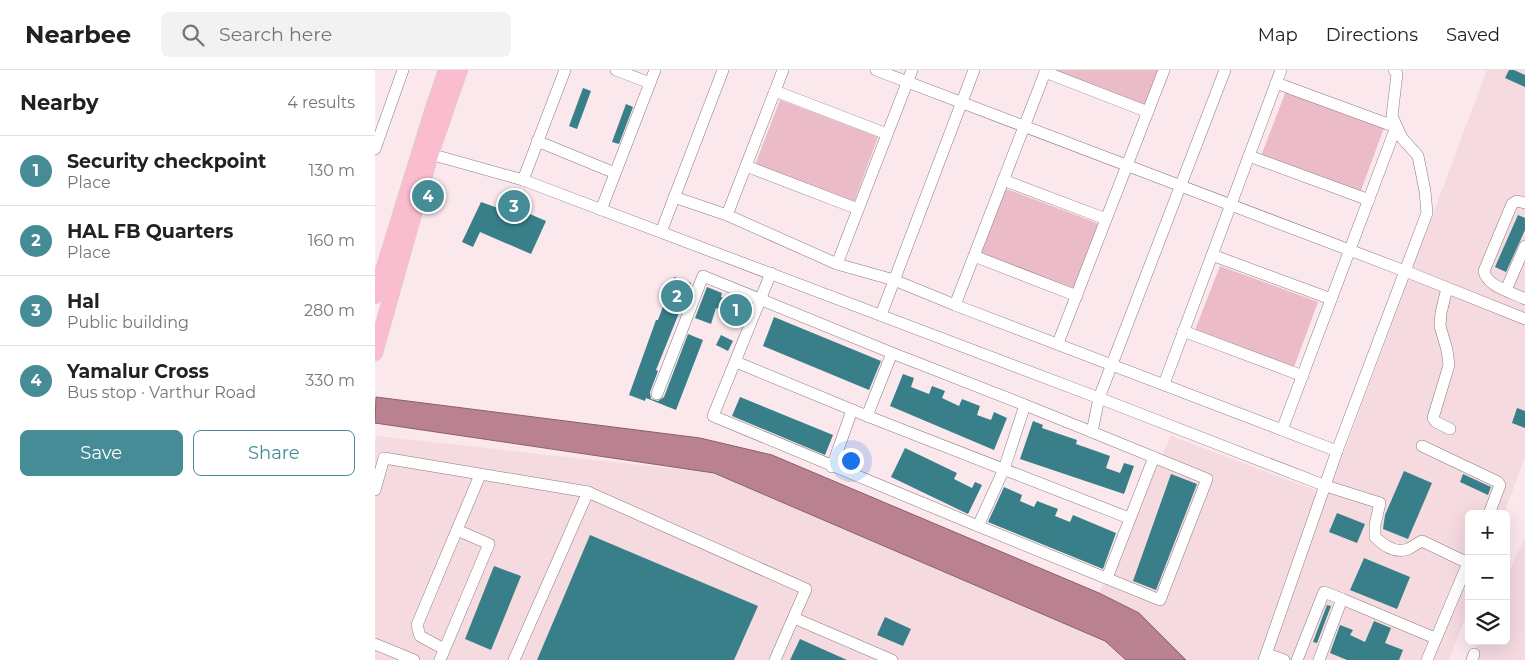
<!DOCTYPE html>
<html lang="en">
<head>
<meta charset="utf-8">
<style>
	:root { --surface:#fff; --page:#f2f2f2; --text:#202124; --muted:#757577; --line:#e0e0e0; --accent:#468c97 }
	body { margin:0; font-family:Montserrat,sans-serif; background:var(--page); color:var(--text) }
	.controls { position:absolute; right:15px; bottom:15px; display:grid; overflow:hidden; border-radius:8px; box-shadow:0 5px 20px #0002 }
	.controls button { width:45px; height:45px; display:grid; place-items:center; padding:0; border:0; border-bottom:1px solid var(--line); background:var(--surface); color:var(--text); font:25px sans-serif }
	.you { position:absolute; left:475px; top:390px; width:18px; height:18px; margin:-12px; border:4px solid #fff; border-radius:50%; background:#1a73e8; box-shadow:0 0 0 8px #1a73e833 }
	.badge { display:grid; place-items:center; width:32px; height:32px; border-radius:50%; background:var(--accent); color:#fff; font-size:16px; font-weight:700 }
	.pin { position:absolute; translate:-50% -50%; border:2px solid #fff; box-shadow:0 1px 5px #0006 }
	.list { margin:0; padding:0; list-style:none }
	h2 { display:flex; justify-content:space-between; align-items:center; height:65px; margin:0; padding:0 20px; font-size:21px }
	h2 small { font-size:16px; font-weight:400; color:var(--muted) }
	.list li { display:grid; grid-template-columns:32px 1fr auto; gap:15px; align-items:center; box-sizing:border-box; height:70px; padding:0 20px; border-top:1px solid var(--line) }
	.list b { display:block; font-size:19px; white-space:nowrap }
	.list p { margin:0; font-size:16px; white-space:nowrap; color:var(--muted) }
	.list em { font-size:16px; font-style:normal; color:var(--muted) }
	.actions { display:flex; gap:10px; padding:15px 20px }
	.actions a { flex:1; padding:11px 0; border:1px solid var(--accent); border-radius:8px; text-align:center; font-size:18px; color:var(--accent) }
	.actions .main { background:var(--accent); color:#fff }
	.icon { flex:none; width:28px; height:28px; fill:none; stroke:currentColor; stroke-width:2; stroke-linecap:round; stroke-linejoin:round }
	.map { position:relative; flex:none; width:1150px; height:590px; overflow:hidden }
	header { display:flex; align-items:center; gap:30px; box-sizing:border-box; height:70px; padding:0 25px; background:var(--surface); border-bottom:1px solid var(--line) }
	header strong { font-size:24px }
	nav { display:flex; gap:28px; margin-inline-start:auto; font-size:18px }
	.search { width:350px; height:45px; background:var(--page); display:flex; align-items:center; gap:12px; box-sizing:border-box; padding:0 18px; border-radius:8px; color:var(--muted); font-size:19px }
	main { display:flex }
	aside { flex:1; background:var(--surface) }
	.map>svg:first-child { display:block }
	.built { fill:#f5dae0 }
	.green { fill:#ebbcc8 }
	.water { fill:#ba8190; stroke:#895f6a }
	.building { fill:#387f89 }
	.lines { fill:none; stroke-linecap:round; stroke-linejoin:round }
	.minor-casing { stroke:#8b7b7f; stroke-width:12 }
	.major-casing { stroke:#d0cfcf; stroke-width:16 }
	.minor { stroke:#fff; stroke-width:11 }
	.major { stroke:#fabdcf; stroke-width:15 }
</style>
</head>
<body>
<header>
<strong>Nearbee</strong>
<div class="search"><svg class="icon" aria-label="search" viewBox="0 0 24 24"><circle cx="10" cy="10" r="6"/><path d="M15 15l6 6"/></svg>Search here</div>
<nav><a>Map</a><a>Directions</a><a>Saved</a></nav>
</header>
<main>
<aside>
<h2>Nearby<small>4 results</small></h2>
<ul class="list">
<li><span class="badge">1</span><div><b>Security checkpoint</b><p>Place</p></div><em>130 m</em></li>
<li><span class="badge">2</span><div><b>HAL FB Quarters</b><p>Place</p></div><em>160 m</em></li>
<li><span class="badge">3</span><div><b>Hal</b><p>Public building</p></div><em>280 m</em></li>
<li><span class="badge">4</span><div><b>Yamalur Cross</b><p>Bus stop · Varthur Road</p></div><em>330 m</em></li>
</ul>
<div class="actions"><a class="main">Save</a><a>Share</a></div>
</aside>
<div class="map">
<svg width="1150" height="590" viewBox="0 0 1150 590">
	<rect width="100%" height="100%" fill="#fae8ec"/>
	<g class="built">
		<path d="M1112,0H1150V386L1129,444H1094V538L1074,590H811L764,543L724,523L796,366L953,425Z"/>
		<path d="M2,366L339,403L730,571L751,590H0V371Z"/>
		<path d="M1150,467V590H1095L1103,571H1131V509Z"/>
	</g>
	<g class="green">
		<path d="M672,0H784L770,38Z"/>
		<path d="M911,21L1009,58L985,123L886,86Z"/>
		<path d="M405,30L503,67L479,132L380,95Z"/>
		<path d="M629,118L727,155L703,220L604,183Z"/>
		<path d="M845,196L943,232L919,297L820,260Z"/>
	</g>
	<path class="water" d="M1,327L325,368L397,385L724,523L764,543L811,590H751L730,571L339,403L0,353Z"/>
	<g class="building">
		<path d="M1134,0H1139L1150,5V17L1130,8Z"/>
		<path d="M208,18L216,21L202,59L194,56Z"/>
		<path d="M251,34L258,37L244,74L237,72Z"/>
		<path d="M106,132L146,146L148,141L171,151L156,184L105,162L98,177L87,172Z"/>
		<path d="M1143,145L1150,148V160L1131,202L1120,197Z"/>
		<path d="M299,207L316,213L281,300L283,301L275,322L276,329L283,331L289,327L313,264L328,270L301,340L271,328L270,331L254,325L281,250H283Z"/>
		<path d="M332,217L347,223L346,227L370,237L366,247L341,238L336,254L320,248Z"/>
		<path d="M399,247L506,291L494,320L388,276Z"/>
		<path d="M346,265L358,271L353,281L341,275Z"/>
		<path d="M528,304L539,308L536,317L554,324L557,316L570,321L567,328L584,336L587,329L605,336L602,345L616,350L619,342L632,348L619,380L515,336Z"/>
		<path d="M365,327L458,365L450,385L357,346Z"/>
		<path d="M1142,338L1150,341V358L1137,353Z"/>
		<path d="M658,351L668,355L667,358L702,370L701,374L735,386L731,398L745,403L749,393L759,396L749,424L645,389Z"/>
		<path d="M530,378L582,403L579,409L597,418L600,412L607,415L593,444L516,407Z"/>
		<path d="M1029,401L1057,413L1033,469L1008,459L1010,445Z"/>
		<path d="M796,404L822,414L781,520L758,511Z"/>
		<path d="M1088,404L1116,417L1113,425L1085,412Z"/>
		<path d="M629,417L647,425L645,431L659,437L662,431L683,439L680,446L695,452L698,445L741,463L728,499L613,452Z"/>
		<path d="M962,443L990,454L982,473L954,462Z"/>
		<path d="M215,465L383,536L359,590H162Z"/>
		<path d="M989,488L1035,507L1022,539L975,520Z"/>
		<path d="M119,496L146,506L116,580L90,569Z"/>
		<path d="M952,535L956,536L942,573L938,572Z"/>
		<path d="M510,547L536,559L528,576L502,565Z"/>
		<path d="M999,551L1016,558L1010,573L1028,580L1024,590H972L955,583L965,555L978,560L975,565L990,572Z"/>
		<path d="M425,569L472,590H415Z"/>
	</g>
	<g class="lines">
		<g class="minor-casing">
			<g id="minor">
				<path d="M241,0L275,13"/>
				<path d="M501,0L1035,203L1150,249"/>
				<path d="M670,2L773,42"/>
				<path d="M901,13L1021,57L907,360"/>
				<path d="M400,21L512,64"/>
				<path d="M162,71L240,103"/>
				<path d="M0,79L28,0"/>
				<path d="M48,82L148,110L724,328L951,416L1005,433L1000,455V467C1009,476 1020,484 1033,479C1038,477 1042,473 1047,471L1093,493L1094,491"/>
				<path d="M874,86L994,130"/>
				<path d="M371,96L483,139"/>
				<path d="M148,110L190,0"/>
				<path d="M628,110L731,149"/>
				<path d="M299,127L352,145L462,194L519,210L580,235L962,381"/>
				<path d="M1150,133L1142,131L1137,134L1109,201C1112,217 1137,222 1150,229"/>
				<path d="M226,140L280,0"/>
				<path d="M352,145L408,0"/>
				<path d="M286,162L348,0"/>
				<path d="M837,185L956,229"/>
				<path d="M599,186L702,226"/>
				<path d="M462,194L537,0"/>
				<path d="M396,203L338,346L603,456L629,399L650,335L717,362L724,328L850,0"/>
				<path d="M1072,218L1066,243L1065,256L1072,280L1074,295L1058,348L1061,352L1075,359"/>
				<path d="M1131,220L1150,176"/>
				<path d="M580,235L671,0"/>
				<path d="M506,245L599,0"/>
				<path d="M808,261L928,306"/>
				<path d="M683,273L789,0"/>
				<path d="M361,292L492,346L754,448"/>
				<path d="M789,314L906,0"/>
				<path d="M282,324L328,206L517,283L650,335"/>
				<path d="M492,346L517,283"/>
				<path d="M1047,376L1123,412L1125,415L1114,444"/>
				<path d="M457,397L477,340"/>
				<path d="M0,420L9,388L213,422L431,519L400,590"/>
				<path d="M603,456L785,530L832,409L717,362"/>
				<path d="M732,508L779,387"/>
				<path d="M419,548L517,590"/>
				<path d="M0,574L39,590"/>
				<path d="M69,579L45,566L42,555L105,405"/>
				<path d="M892,584L909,590"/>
				<path d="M65,590L114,474L82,460"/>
				<path d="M139,590L213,422"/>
				<path d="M889,590L962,381L1052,143L1050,121L1043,86L1027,68L1017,46L1022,4L1019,0"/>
				<path d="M922,590L949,522L967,529"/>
				<path d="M944,590L967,529L1060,568"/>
				<path d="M1052,590L1093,493"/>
				<path d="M1097,590L1099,584"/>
			</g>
		</g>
		<g class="major-casing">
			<g id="major">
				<path d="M0,226L57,41L71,0"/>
				<path d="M0,283L56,84L85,0"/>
			</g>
		</g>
		<use href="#minor" class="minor"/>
		<use href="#major" class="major"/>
	</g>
</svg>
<div class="controls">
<button>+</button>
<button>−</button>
<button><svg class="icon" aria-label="layers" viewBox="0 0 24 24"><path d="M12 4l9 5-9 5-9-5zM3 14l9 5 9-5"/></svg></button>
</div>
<div class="you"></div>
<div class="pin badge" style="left:361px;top:240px">1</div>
<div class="pin badge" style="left:302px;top:226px">2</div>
<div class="pin badge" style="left:139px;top:136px">3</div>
<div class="pin badge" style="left:53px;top:126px">4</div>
</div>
</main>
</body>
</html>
